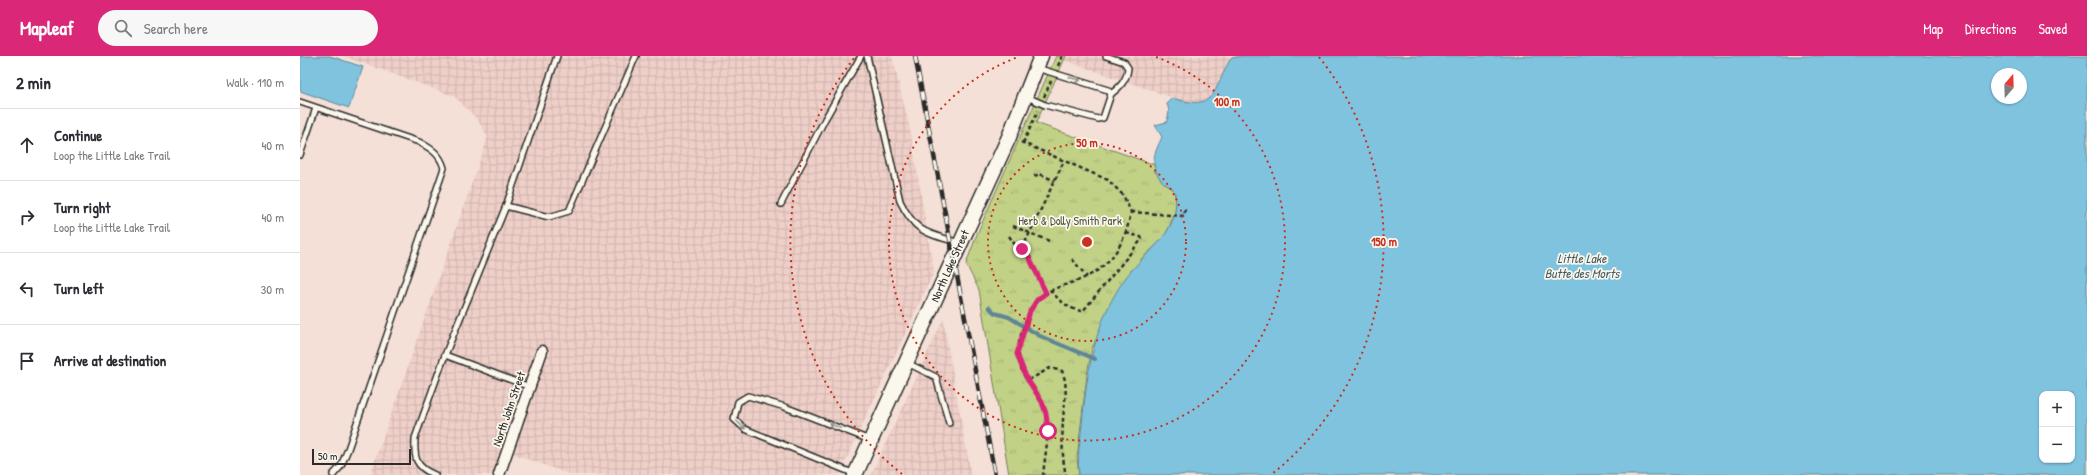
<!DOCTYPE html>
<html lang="en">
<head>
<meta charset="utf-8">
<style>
	:root { --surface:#fff; --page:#f7f7f7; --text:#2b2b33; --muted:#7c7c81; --line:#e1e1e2; --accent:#db2777 }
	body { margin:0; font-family:"Patrick Hand",sans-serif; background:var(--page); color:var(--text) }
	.controls { position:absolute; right:12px; bottom:12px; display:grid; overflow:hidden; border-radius:8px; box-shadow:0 1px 3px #0004 }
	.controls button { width:36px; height:36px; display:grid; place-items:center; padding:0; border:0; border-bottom:1px solid var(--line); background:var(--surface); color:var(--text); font:20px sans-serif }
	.compass { position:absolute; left:1691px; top:12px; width:36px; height:36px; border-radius:50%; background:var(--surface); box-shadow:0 1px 3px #0004; rotate:19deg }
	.scale { position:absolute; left:12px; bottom:10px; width:99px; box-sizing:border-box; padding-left:4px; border:2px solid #2b2b2b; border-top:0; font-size:11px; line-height:14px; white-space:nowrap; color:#2b2b2b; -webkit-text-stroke:3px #fbf7ec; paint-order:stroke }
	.stop { position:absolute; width:12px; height:12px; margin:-9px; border:3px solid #db2777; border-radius:50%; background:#fff }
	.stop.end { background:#db2777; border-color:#fff; box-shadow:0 1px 4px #0008 }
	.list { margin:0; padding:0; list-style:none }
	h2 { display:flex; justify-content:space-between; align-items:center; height:52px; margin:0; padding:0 16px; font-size:17px }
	h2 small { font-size:13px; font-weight:400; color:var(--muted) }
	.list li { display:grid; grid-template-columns:26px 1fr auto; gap:12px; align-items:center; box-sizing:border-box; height:72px; padding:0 16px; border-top:1px solid var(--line) }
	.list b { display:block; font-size:15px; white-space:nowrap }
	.list p { margin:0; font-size:13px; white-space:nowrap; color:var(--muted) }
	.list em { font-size:13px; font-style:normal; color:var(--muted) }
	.icon { flex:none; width:22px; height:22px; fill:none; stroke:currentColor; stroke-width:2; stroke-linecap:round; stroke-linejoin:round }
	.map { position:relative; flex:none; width:1787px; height:419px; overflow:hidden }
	header { display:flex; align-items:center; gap:24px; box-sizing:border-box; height:56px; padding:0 20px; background:var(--accent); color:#fff }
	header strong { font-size:19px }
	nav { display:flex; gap:22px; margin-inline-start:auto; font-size:14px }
	.search { width:280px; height:36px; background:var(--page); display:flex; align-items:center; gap:10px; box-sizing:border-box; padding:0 14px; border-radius:22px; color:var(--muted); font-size:15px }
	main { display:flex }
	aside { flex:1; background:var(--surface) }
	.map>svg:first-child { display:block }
	.industrial { fill:url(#industrial-grid) }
	.park { fill:url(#park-tufts); stroke:#767e58 }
	.water { fill:#7fc3df; stroke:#5d8697; fill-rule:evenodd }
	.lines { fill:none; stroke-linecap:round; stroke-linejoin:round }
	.stream { stroke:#5d8697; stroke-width:4 }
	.lane-casing { stroke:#2b2b2b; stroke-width:8 }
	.street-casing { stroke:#2b2b2b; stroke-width:13 }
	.secondary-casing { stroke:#2b2b2b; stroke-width:17 }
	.path { stroke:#2b2b2b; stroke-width:2.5; stroke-dasharray:4 3; stroke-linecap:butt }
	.lane { stroke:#fbf7ec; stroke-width:5 }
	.street { stroke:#fbf7ec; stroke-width:10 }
	.secondary { stroke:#fbf7ec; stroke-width:14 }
	.rail-casing { stroke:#2b2b2b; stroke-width:4.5 }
	.rail { stroke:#fbf7ec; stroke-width:3; stroke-dasharray:9; stroke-linecap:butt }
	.oneway { stroke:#93918c }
	.route { stroke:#db2777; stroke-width:5 }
	.ring { fill:none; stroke:#c8321e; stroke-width:2; stroke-dasharray:2 4 }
	.labels { text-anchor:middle; stroke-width:3.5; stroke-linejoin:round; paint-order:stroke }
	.park-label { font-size:12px; fill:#505442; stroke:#fbf7ec }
	.street-label { font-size:12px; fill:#2b2b2b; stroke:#fbf7ec }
	.water-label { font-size:13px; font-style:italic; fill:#445961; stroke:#fbf7ec }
	.centre { fill:#c8321e; stroke:#fbf7ec; stroke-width:2 }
	.ring-label { font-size:12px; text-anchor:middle; font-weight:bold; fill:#c8321e; stroke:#fbf7ec; stroke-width:3.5; stroke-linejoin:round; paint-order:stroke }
</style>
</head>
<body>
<header>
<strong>Mapleaf</strong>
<div class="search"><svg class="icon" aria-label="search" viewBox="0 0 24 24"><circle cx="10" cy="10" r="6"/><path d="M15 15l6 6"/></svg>Search here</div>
<nav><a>Map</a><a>Directions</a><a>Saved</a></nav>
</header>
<main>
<aside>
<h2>2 min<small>Walk · 110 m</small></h2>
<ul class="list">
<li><svg class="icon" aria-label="ahead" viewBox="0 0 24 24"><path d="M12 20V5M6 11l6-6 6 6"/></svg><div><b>Continue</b><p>Loop the Little Lake Trail</p></div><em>40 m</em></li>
<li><svg class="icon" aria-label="right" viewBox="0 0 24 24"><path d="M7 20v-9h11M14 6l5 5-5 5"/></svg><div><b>Turn right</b><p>Loop the Little Lake Trail</p></div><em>40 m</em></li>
<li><svg class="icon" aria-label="left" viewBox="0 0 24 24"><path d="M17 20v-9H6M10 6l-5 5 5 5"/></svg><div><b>Turn left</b></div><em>30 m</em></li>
<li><svg class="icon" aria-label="arrive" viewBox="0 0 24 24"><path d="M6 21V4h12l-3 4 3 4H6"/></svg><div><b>Arrive at destination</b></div></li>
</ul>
</aside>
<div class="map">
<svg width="1787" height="419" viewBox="0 0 1787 419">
	<defs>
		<pattern id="industrial-grid" width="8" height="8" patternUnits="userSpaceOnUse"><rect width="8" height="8" fill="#efd0c8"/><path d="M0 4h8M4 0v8" fill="none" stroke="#cdb3ac"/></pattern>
		<pattern id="park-tufts" width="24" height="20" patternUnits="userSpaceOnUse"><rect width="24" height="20" fill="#c1d186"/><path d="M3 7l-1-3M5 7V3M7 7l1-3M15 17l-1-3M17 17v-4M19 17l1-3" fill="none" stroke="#a6b474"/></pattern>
	</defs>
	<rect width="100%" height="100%" fill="#f4e0d7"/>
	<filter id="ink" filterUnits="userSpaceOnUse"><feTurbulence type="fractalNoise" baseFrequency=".025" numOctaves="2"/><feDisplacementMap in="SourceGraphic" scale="8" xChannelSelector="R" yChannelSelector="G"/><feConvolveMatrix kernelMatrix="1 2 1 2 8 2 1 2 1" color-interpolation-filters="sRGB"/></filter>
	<g filter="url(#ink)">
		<g class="industrial">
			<path d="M43,0H592L610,73L634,216L539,419H271L208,396L199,419H70L188,81L177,63L154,40Z"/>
			<path d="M752,0H942L931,2L914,38L901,47L891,48Z"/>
			<path d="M643,263L671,419H571Z"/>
		</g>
		<path class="park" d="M756,0H766L736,67L855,109V115L864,127L873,133L876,143L875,158L864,182L841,203L792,292L787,318L777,402L779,419H709L679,234L666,208L677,178Z"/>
		<g class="water">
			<path d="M0,0H30L63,11L49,52L0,35Z"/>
			<path d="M942,0H1787V419H779C777,401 780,386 782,368C787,316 794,267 824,224C840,201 866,187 874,160C876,153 877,140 873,133C871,131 867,129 865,128C859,123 853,112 854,104C854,97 859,88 862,81L855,69L867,66L869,55L867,47L872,42C918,56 912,35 931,2ZM1697,18H1721V42H1697ZM1742,338H1772V404H1742Z"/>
		</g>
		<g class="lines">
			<path class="stream" d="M689,251L695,257L709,261L740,280L795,303"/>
			<g class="lane-casing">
				<g id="lane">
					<path d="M567,0L600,145C616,178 627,177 660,187"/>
					<path d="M806,0L824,6L828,12C827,24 820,31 811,38"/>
					<path d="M727,41L745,49L798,63L803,62L811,38L808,34L737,12"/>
					<path d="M0,46L119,86C132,93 140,98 144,112L48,393L41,410L33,419"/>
					<path d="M0,99L16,52"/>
					<path d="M481,148L525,63L561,0"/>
					<path d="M206,150L257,0"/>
					<path d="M607,307L636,321L649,367"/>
					<path d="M230,331L145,299L206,150L249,161L269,155L336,0"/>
					<path d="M555,418L445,373L434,363L438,346L448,340L485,351L570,384"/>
					<path d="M135,419C115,411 114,402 115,382L145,299"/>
				</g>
			</g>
			<g class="street-casing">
				<path id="street" d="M199,419L242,295"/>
			</g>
			<g class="secondary-casing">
				<path id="secondary" d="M555,419L709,81L741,0"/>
			</g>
			<g class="path">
				<path d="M758,10L762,0"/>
				<path d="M744,41L751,25"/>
				<path d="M721,86L808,124L823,139L831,156C826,183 815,205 790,219C769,231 740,230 730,256C720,279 712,298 726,322C734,333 744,345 746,359C750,378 745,399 743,419"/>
				<path d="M723,87L738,55"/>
				<path d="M734,120L740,118L755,125"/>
				<path d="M831,156L884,160L885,152"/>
				<path d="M713,170L749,185"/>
				<path d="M709,180L716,190L725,194L727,197L746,237"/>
				<path d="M722,193L764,105"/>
				<path d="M772,203L787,221"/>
				<path d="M750,234C759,244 769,254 783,255L842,183L841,181L826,177"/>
				<path d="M729,324L750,312L762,315C769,331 764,347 763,364C762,380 762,404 766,419"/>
			</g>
			<use href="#lane" class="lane"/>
			<use href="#street" class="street"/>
			<use href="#secondary" class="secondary"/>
			<g class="rail-casing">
				<path id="rail" d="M615,0L695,419"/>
			</g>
			<use href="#rail" class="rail"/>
		</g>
		<defs><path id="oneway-shaft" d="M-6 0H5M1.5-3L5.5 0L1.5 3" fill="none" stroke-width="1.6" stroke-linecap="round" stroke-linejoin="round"/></defs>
		<g class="oneway">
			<use href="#oneway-shaft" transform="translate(775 23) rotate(17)"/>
			<use href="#oneway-shaft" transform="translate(441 369) rotate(42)"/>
			<use href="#oneway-shaft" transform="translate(535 370) rotate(-158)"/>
		</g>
	</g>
	<g class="lines" filter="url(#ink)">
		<path class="route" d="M722,193L727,197L746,237L737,244L730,255L717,298L726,321L742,346L746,358L748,375"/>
	</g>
	<g class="ring">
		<circle cx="787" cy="186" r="99"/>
		<path d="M856 1A198 198 0 1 1 718 1"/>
		<path d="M602 418A297 297 0 0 1 555 1M1019 1A297 297 0 0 1 972 418"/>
	</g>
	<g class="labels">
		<g class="park-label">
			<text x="770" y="169">Herb &amp; Dolly Smith Park</text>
		</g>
		<g class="street-label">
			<text transform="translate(650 210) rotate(-66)" y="4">North Lake Street</text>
			<text transform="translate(209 353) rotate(-71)" y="4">North John Street</text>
		</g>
		<g class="water-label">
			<text x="1282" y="207">Little Lake<tspan x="1282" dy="15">Butte des Morts</tspan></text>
		</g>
	</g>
	<circle cx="787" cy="186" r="6" class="centre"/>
	<g class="ring-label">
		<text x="927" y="50">100 m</text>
		<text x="787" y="91">50 m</text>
		<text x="1084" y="190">150 m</text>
	</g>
</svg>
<div class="controls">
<button>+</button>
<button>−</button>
</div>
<svg class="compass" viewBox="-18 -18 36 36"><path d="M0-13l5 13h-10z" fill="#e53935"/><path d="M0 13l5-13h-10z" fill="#7c7c81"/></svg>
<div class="scale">50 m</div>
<div class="stop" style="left:748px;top:375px"></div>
<div class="stop end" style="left:722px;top:193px"></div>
</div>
</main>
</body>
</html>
